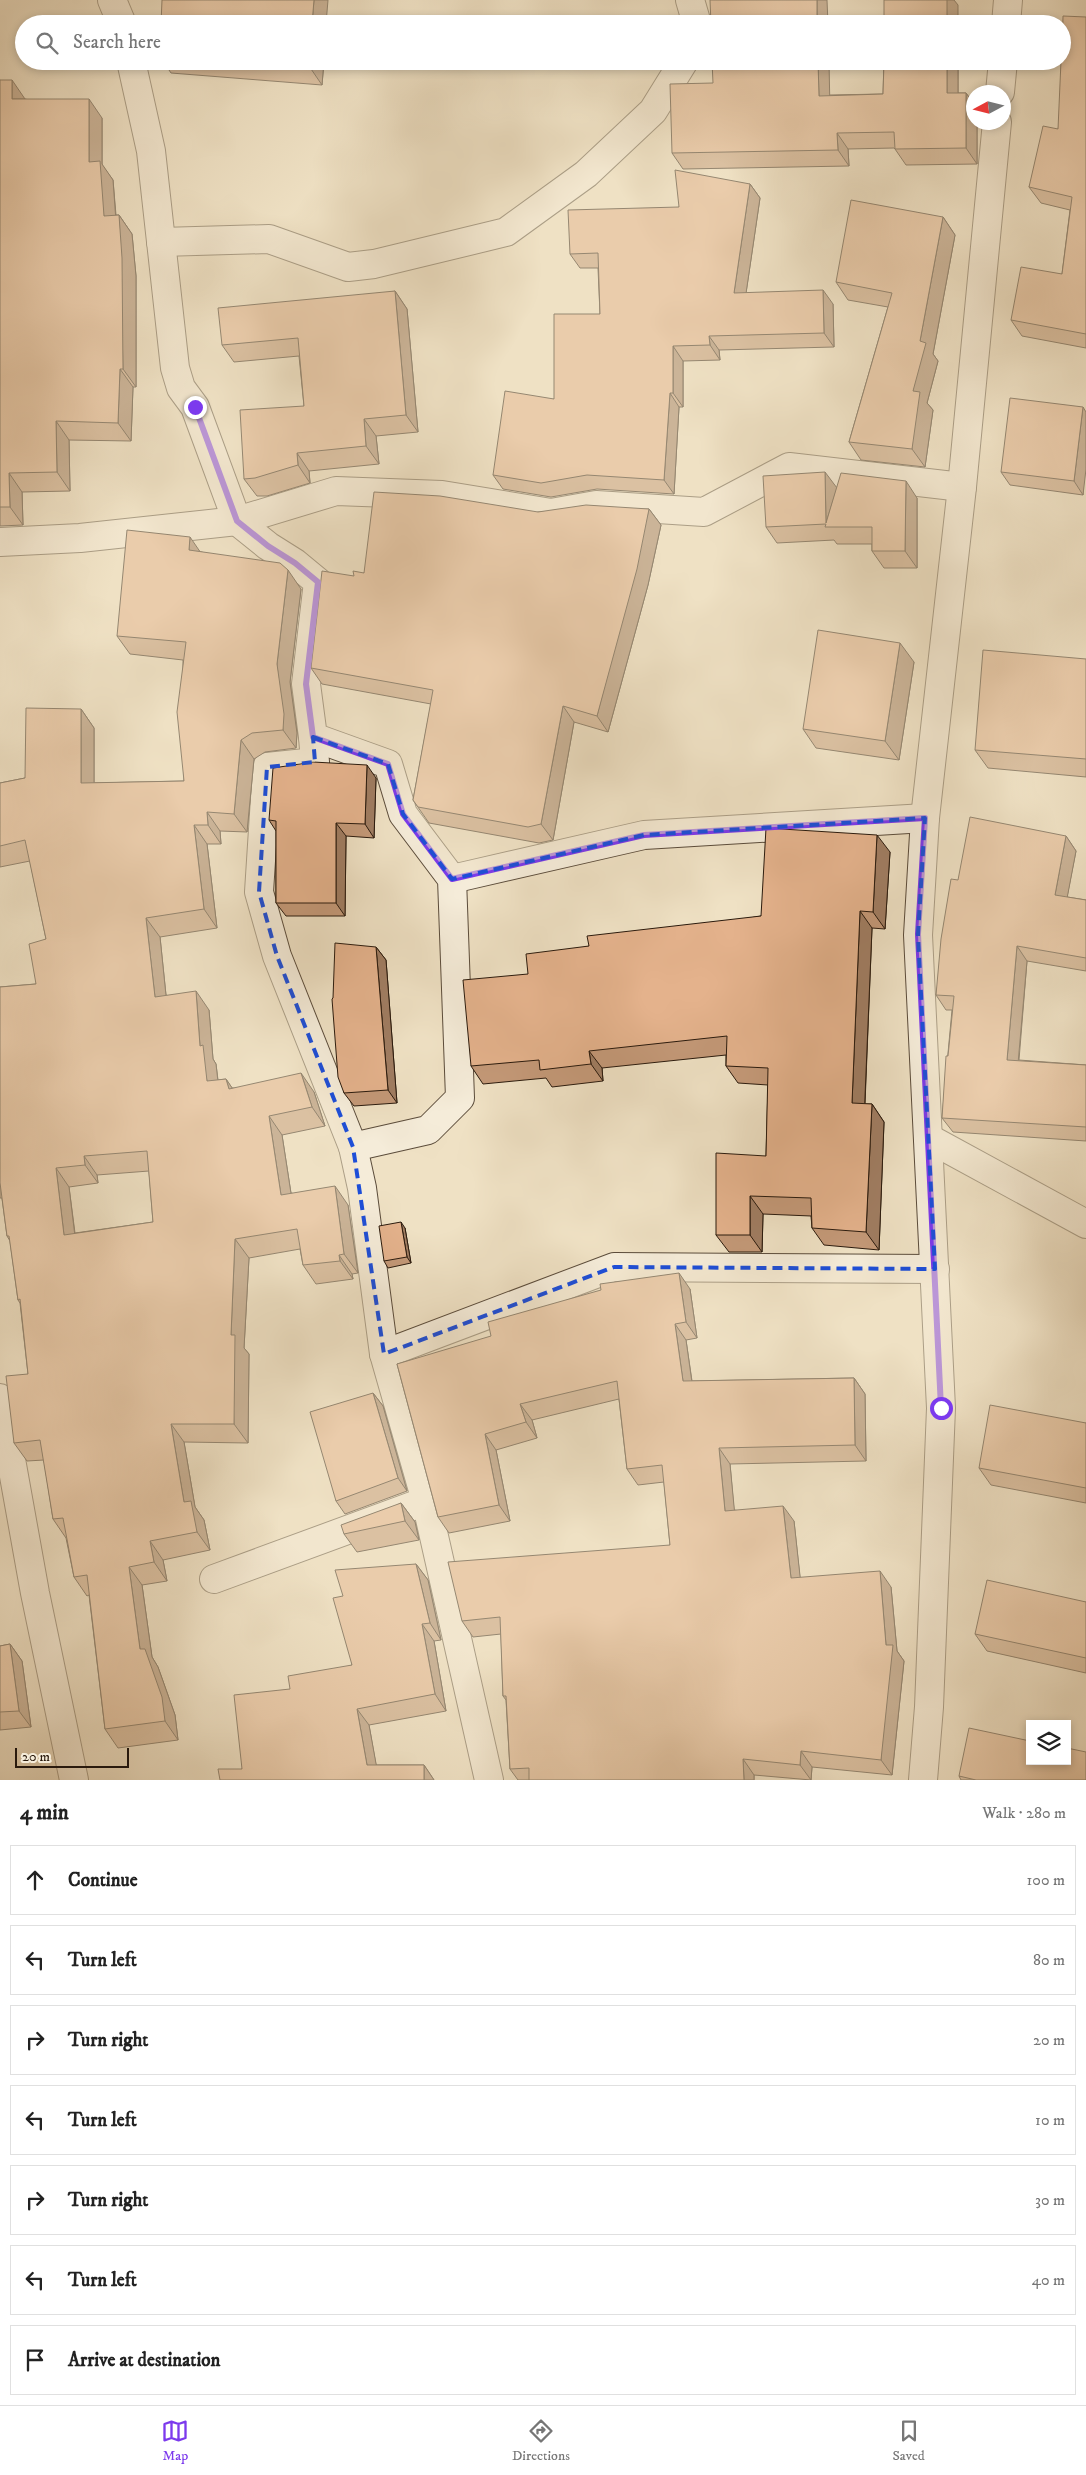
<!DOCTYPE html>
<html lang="en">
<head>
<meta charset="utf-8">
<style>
	:root { --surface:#fff; --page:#f2f2f2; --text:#222; --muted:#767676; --line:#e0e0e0; --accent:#7c3aed }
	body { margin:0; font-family:"IM FELL DW Pica",serif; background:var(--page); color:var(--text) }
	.controls { position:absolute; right:15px; bottom:15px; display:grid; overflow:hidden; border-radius:0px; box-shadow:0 2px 8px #0003 }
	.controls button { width:45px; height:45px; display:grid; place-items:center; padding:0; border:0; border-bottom:1px solid var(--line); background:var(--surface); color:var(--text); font:25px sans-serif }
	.compass { position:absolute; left:966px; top:85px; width:45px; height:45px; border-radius:50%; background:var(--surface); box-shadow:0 2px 8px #0003; rotate:263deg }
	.scale { position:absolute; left:15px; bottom:12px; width:114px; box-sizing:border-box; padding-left:5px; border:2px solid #2a1a0d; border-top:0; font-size:14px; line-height:18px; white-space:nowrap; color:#2a1a0d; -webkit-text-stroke:4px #f5ecd9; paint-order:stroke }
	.stop { position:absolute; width:15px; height:15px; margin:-11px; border:4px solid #7c3aed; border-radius:50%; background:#fff }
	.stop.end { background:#7c3aed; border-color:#fff; box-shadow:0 1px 5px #0008 }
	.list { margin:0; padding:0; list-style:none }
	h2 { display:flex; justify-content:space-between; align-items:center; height:65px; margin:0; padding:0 20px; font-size:21px }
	h2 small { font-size:16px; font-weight:400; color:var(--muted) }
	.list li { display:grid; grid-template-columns:32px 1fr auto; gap:15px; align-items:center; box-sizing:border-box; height:70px; margin:0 10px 10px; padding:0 10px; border:1px solid var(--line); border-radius:0px }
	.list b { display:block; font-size:19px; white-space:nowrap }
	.list em { font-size:16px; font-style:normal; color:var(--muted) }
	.icon { flex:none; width:28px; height:28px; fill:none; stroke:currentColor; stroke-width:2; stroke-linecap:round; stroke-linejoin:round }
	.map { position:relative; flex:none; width:1086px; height:1780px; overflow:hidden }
	.search { position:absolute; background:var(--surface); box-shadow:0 2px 8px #0003; left:15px; right:15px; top:15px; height:55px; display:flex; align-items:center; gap:12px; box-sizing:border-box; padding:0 18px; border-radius:28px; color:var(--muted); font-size:19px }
	.sheet { height:625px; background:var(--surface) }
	nav { display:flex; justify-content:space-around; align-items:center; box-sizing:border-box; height:70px; border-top:1px solid var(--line); background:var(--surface); font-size:14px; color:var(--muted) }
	nav a { display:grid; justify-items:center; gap:2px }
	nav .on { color:var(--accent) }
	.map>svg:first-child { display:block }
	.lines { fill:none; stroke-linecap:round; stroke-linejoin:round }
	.minor-casing { stroke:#5b4c3b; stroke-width:30 }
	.minor { stroke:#f5ecd9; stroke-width:28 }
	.wall { fill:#c49978; stroke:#2a1a0d; fill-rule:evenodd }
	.shaded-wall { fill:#a07d62; stroke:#2a1a0d }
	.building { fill:#e4b28c; stroke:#2a1a0d; fill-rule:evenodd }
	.route { stroke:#7c3aed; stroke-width:6 }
	.marked { fill:none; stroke:#1d4ed8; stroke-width:4; stroke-dasharray:10 6; stroke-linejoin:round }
</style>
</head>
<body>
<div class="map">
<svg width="1086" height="1780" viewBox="0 0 1086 1780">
	<rect width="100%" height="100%" fill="#efe1c4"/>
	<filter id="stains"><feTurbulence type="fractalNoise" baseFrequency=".004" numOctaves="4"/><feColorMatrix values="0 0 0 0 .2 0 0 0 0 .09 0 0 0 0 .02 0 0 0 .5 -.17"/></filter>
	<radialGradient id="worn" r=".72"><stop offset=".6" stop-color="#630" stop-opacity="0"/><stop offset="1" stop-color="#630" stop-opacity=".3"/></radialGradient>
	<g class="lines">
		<g class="minor-casing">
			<g id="minor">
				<path d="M112,0L122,24"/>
				<path d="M690,0L697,24"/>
				<path d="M1006,24L1008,0"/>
				<path d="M131,61L151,151L175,368L181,388L195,407L237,521L268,546L295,563L318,582L306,684L313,737L388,764L403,814L452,879L460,1098L428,1130L353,1147L362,1188L384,1354L426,1501L489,1780"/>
				<path d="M1000,92L1003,61"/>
				<path d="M161,242L269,239L348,267L374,264L506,232L586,174L653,111L684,61"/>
				<path d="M0,542L80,538L237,521L336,491L442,495L551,513L596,505L704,512L789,467L962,487"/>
				<path d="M313,737L315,762L267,767L259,892L277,956L353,1147"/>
				<path d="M452,879L644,835L925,818"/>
				<path d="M928,1138L1086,1224"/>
				<path d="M384,1354L614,1267L935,1269"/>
				<path d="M0,1398L35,1593L74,1780"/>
				<path d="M214,1579L426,1501"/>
				<path d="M923,1780L929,1707L941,1408L918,935L925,818L962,487L997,122"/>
			</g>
		</g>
		<use href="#minor" class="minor"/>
	</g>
	<g class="wall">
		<path d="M1086,17V348L1022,336L1011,320L1062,274L1070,210L1041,203L1029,187L1058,129Z"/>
		<path d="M163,61H324L322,85L171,73Z"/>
		<path d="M884,61H958V93H966L974,104V122H977V164L906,165L895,149L894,148L848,149L849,166L683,169L672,153L830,95L883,94Z"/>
		<path d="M0,80L25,99L102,118V165L113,180L116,215H119L132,234L136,276V387H133L131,441L69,440L70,491L22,492L23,525L0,526Z"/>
		<path d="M750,184L760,198L746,293L833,304L834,347L719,350L720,360L683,361V407H679L674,494L597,489L551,497L503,489L493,475L554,399L600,314L598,268H580L570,254L679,207Z"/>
		<path d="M943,217L955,235L933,354L938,361L927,403L933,410L925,467L861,460L849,442L888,307L848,300L836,282Z"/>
		<path d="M395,291L407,309L418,432L376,436L379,464L309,471L310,483L267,496H257L244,479L304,406L299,356L234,362L222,345Z"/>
		<path d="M1086,412L1083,495L1010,485L1001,472Z"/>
		<path d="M836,488L917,498V568H884L872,551V544H837L834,540L777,543L766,527Z"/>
		<path d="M649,509L661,525L648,585L608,732L574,722L553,840L539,843L429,823L413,800L431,704L322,684L311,668L354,576L364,573L538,512Z"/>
		<path d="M199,551L301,589L290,682L297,733L296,748L265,752L254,759L247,832L220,831L221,844H207L217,928L160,937L166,995L209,1010L213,1059L216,1064L218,1080L226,1079L232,1088L314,1092L325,1126L282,1135L291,1193L348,1205L358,1273L352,1274L353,1279L316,1284L303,1265L300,1249L249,1258L244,1348L249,1354L248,1443L184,1442L195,1507L204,1520L210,1550L163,1560L167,1581L142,1585L152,1657L158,1667L175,1715L178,1740L118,1748L105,1729L89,1595L87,1596L74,1577L66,1538L53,1519L44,1460L27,1461L14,1443L28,1374L20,1303L18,1300L10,1241L7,1236L2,1198H0V987L36,984L46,939L30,861L0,867V783L25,778L81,709L94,728V783L184,781L183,660L130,654L117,636ZM149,1171L153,1222L75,1233L69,1187L98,1183L97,1175Z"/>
		<path d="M1086,659V777L988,768L975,750Z"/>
		<path d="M914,662L899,760L816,748L803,729Z"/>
		<path d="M376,778L374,838L346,836L345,916H286L276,903V831L269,820Z"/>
		<path d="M1066,836L1076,851L1067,897L1086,900V971L1027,961L1019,1060L1086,1065V1141L953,1132L942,1118L952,1010H946L936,995L958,880Z"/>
		<path d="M890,852L885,929L872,928L865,1104H872L884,1122L879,1250L824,1245L812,1228L811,1216L763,1214L762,1252H729L716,1235L766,1156L768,1085L738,1083L726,1066V1055L602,1068L603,1081L552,1087L546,1078L483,1084L471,1066L528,974L589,946L761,916Z"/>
		<path d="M376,947L386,960L397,1103L354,1106L344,1093L333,998Z"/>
		<path d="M405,1228L411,1263L388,1268L384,1261Z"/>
		<path d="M690,1289L697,1338L686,1340L692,1381L854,1378L865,1394L866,1461L730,1464L734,1510L794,1521L800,1578L891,1587L897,1651L904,1661L892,1775L812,1767L811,1780L754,1775V1780H518L510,1769L506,1700L503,1696L501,1634L473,1637L462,1621L670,1545L664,1482L638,1485L627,1469L619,1399L532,1420L537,1438L496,1450L510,1521L449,1533L438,1517L397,1364Z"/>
		<path d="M373,1393L383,1406L407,1491L345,1514L336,1501Z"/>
		<path d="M1086,1423V1503L991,1485L979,1468Z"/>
		<path d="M401,1503L415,1522L419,1540L357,1552L344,1534Z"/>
		<path d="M416,1564L428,1580L441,1640L434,1641L446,1711L369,1725L376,1765H424L434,1780H220L242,1769L290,1689L352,1665L343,1596Z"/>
		<path d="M1086,1602V1673L987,1651L975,1634Z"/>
		<path d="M10,1644L22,1661L31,1727L0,1730V1646Z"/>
		<path d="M959,1776L1086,1780H961Z"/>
	</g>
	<g class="shaded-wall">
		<path d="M314,0H328L326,24H312Z"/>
		<path d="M817,0H827L828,24H817Z"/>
		<path d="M946,0H954L958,5V24H947Z"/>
		<path d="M310,61H324L322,85L309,66Z"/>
		<path d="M818,61H829L830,112L819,96Z"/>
		<path d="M947,61H958V109L947,93Z"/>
		<path d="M12,80L25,99H12Z"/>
		<path d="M966,93L974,104V122H977V164L966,148Z"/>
		<path d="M89,99L102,118V164L113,180L117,235L104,216L89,162Z"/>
		<path d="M837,133L848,149L849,166L838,150Z"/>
		<path d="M750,184L760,198L744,307L734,293Z"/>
		<path d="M119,215L132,234L136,276V387L123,369Z"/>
		<path d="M943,217L955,235L933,354L938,361L927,403L933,410L925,467L912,449L913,391L920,341Z"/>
		<path d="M823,290L833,304L834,347L824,333Z"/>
		<path d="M395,291L407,309L418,432L406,415Z"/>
		<path d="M709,336L719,350L720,360L710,345Z"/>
		<path d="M673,346L683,361V407L673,393Z"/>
		<path d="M120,369L133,387L131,441L118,423Z"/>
		<path d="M670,393L679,407L674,494L664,480Z"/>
		<path d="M1083,407L1086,412V469L1083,495L1074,481Z"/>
		<path d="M364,419L376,436L379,464L366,446Z"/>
		<path d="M56,421L69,440L70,491L57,472Z"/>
		<path d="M297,453L309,471L310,483L298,465Z"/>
		<path d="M825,472L837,488L826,523Z"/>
		<path d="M9,473L22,492L23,525L10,507Z"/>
		<path d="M906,481L917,498V568L905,551Z"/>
		<path d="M649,509L661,525L648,585L608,732L597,716Z"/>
		<path d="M190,537L203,556L189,550Z"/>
		<path d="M288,570L301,589L290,682L297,733L296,748L283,730L277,664Z"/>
		<path d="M900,643L914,662L899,760L885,741Z"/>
		<path d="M563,706L574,722L553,840L541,824Z"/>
		<path d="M81,709L94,728V802L81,783Z"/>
		<path d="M241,740L254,759L247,832L234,814Z"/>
		<path d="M367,765L376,778L374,838L365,824Z"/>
		<path d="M207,812L220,831L221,844L208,825Z"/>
		<path d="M336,823L346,836L345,916L336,903Z"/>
		<path d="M194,825L207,844L217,928L204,909Z"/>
		<path d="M877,835L890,852L885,929L873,912Z"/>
		<path d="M1066,836L1076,851L1065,909L1055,895Z"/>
		<path d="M860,911L872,928L864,1121L852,1103Z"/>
		<path d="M146,918L160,937L168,1015L155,997Z"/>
		<path d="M1017,946L1027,961L1017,1075L1007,1060Z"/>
		<path d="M376,947L386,960L397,1103L388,1090Z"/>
		<path d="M196,991L209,1010L213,1059L216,1064L220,1100L207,1081L200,1046Z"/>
		<path d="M589,1051L602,1068L603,1081L591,1064Z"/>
		<path d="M301,1073L314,1092L325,1126L312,1107Z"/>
		<path d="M226,1079L239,1098L229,1089Z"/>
		<path d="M872,1104L884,1122L879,1250L866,1232Z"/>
		<path d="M269,1116L282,1135L294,1213L281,1195Z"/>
		<path d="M84,1156L97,1175L98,1183L85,1165Z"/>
		<path d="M56,1168L69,1187L77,1253L64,1235Z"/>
		<path d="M335,1186L348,1205L358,1273L344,1254Z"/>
		<path d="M750,1196L763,1214L762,1252L750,1235Z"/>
		<path d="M401,1222L405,1228L411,1263L407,1257Z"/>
		<path d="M235,1239L249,1258L244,1348L249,1354L248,1443L234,1424L231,1335Z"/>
		<path d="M339,1255L352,1274L353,1279L340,1261Z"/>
		<path d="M679,1273L690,1289L697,1338L686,1322Z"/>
		<path d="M675,1324L686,1340L694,1397L683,1381Z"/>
		<path d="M854,1378L865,1394L866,1461L855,1445Z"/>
		<path d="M373,1393L383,1406L407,1491L398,1478Z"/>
		<path d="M520,1404L532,1420L537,1438L526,1422Z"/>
		<path d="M171,1424L184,1442L195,1507L204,1520L210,1550L197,1532L184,1502Z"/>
		<path d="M485,1434L496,1450L510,1521L499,1505Z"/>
		<path d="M719,1448L730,1464L736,1527L725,1511Z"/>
		<path d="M401,1503L415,1522L419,1540L405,1521Z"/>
		<path d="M783,1506L794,1521L802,1594L791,1578Z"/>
		<path d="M150,1541L163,1560L167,1581L154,1562Z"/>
		<path d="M416,1564L428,1580L441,1640L430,1623Z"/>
		<path d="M129,1567L142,1585L152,1657L158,1667L175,1715L178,1740L165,1721L140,1649Z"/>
		<path d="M880,1571L891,1587L897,1651L904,1661L892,1775L881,1760L886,1645Z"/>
		<path d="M422,1624L434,1641L446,1711L435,1694Z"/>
		<path d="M10,1644L22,1661L31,1727L19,1711Z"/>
		<path d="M357,1709L369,1725L379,1780L367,1765Z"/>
		<path d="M801,1751L812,1767L811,1780L800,1765Z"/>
		<path d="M743,1759L754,1775V1780H744Z"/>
		<path d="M424,1765L434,1780H424Z"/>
	</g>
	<g class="building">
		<path d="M162,0H314L312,24H161Z"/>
		<path d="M710,0H817V24H711Z"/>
		<rect x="884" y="0" width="63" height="24"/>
		<path d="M1063,16L1086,17V334L1011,320L1021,267L1062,274L1072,197L1029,187L1043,126L1058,129L1061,61H1062Z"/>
		<path d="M245,61H310L309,66Z"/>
		<path d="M712,61H818L819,96L883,94L884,61H947V93H966V148L895,149L894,132L837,133L838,150L672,153L670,84L713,83Z"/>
		<path d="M0,80H12V99H89V162L100,161L104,216L119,215L122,258L123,369H120L118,423L56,421L57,472L9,473L10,507H0Z"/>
		<path d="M675,170L750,184L734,293L823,290L824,333L709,336L710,345L673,346V393H670L664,480L587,475L541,483L493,475L505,391L554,399V314H600L598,253L570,254L568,210L679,207Z"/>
		<path d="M851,200L943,217L920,341L926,343L913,391L920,392L912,449L849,442L892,293L836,282Z"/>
		<path d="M395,291L406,415L364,419L366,446L297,453L298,465L255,478L244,479L240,410L304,406L298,338L222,345L218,308Z"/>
		<path d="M1010,398L1083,407L1074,481L1001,472Z"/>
		<path d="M825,472L826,523L841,473L906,481L905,551H872V527H825L826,524L766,527L763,476Z"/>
		<path d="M374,492L440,496L538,512L586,505L649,509L637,569L597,716L563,706L541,824L528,827L418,807L413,800L433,690L311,668L322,571L354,576L353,571L364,573Z"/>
		<path d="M127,530L190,537L189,550L280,563L288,570L277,664L284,714L283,730L252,733L241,740L234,814L207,812L208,825H194L204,909L146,918L155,997L196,991L200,1046L203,1045L207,1081L226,1079L229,1089L301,1073L312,1107L269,1116L281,1195L335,1186L344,1254L339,1255L340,1261L303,1265L297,1229L235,1239L231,1335H235L234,1424H171L184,1502L191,1501L197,1532L150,1541L154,1562L129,1567L140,1649H145L162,1697L165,1721L105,1729L87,1575L74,1577L63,1518L53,1519L40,1440L14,1443L6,1376L28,1374L20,1299L18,1300L9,1236H7L0,1183V987L36,984L29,944L46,939L25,840L0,846V783L25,778L26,708L81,709V783L184,781L177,712L186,642L117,636ZM147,1151L153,1222L64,1235L56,1168L85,1165L84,1156Z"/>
		<path d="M818,630L900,643L885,741L803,729Z"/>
		<path d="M983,650L1086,659V759L975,750Z"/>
		<path d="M313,762L367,765L365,824L336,823V903H276V821L269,820L273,768Z"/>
		<path d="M970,817L1066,836L1055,895L1086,900V958L1017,946L1007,1060L1086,1065V1127L942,1118L946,1056H948L954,996L936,995L941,939L951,879L958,880Z"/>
		<path d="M766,828L877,835L873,912L860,911L852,1103L872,1104L866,1232L812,1228L811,1198L750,1196V1235H716V1153L766,1156L768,1068L726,1066L727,1036L589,1051L591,1064L540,1070L539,1060L471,1066L463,980L528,974L526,954L589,946L587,936L761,916Z"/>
		<path d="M335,943L376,947L388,1090L344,1093L338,1077L332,999L333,998Z"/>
		<path d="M401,1222L407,1257L384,1261L379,1226Z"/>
		<path d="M679,1273L686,1322L675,1324L683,1381L854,1378L855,1445L719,1448L725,1511L783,1506L791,1578L880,1571L886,1645H893L881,1760L801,1751L800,1765L743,1759L744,1780H529V1768L510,1769L506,1696H503L500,1617L462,1621L448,1562L670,1545L662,1465L627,1469L617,1381L520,1404L526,1422L485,1434L499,1505L438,1517L397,1364L491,1336L488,1322L601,1290L600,1284Z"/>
		<path d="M373,1393L398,1478L336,1501L310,1412Z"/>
		<path d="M990,1405L1086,1423V1488L979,1468Z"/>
		<path d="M401,1503L405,1521L344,1534L341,1525Z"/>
		<path d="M416,1564L430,1623L422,1624L435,1694L357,1709L367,1765H424V1780H220L218,1769H242L234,1695L290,1689L288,1676L352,1665L333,1598L343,1596L335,1570Z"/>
		<path d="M987,1580L1086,1602V1658L975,1634Z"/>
		<path d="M10,1644L19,1711L0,1712V1646Z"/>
		<path d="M969,1728L1030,1741V1761H1067V1748L1086,1752V1780H976L959,1776Z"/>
	</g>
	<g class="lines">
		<path class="route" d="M195,407L237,521L268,546L295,563L318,582L306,684L313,737L388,764L403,814L452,879L644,835L925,818L918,934L941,1408"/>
	</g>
	<path d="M0 0H1086V1780H0ZM313,737L388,764L403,814L452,879L644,835L925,818L918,935L935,1269L614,1267L384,1354L353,1147L277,956L259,892L267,767L315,762Z" fill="#efe1c4" fill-opacity=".55" fill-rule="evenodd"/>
	<path class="marked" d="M313,737L388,764L403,814L452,879L644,835L925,818L918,935L935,1269L614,1267L384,1354L353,1147L277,956L259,892L267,767L315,762Z"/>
	<rect width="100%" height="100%" filter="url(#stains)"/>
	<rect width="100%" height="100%" fill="url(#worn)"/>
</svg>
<div class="controls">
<button><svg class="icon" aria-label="layers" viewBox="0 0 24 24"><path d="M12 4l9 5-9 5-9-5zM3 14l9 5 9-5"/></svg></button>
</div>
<svg class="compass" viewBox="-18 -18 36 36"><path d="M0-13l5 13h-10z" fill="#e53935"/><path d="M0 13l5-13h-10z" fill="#767676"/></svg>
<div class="scale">20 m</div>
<div class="stop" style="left:941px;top:1408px"></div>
<div class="stop end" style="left:195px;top:407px"></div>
<div class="search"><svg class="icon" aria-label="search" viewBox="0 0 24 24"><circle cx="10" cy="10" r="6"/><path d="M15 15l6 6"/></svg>Search here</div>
</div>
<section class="sheet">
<h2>4 min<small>Walk · 280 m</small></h2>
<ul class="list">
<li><svg class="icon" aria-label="ahead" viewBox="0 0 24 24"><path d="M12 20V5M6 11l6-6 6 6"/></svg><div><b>Continue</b></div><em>100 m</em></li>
<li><svg class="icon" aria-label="left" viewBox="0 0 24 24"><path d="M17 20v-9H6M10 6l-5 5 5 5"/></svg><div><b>Turn left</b></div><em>80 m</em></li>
<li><svg class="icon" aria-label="right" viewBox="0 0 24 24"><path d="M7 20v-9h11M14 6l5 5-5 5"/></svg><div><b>Turn right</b></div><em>20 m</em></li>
<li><svg class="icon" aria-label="left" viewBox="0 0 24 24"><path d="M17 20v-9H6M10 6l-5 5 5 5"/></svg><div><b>Turn left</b></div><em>10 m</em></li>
<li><svg class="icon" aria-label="right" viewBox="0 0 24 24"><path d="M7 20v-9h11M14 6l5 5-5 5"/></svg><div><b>Turn right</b></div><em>30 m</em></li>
<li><svg class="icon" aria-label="left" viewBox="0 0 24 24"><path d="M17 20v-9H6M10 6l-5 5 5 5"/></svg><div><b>Turn left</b></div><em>40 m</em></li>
<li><svg class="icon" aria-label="arrive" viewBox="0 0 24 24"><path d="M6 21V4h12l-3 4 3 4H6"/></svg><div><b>Arrive at destination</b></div></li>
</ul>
</section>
<nav>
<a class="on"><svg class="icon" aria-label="map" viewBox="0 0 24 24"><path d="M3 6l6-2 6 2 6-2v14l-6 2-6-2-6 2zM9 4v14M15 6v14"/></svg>Map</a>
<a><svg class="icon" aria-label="directions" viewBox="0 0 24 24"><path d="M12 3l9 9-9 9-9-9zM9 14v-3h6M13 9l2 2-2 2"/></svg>Directions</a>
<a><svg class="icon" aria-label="saved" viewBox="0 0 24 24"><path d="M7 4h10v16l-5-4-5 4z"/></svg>Saved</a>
</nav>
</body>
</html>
